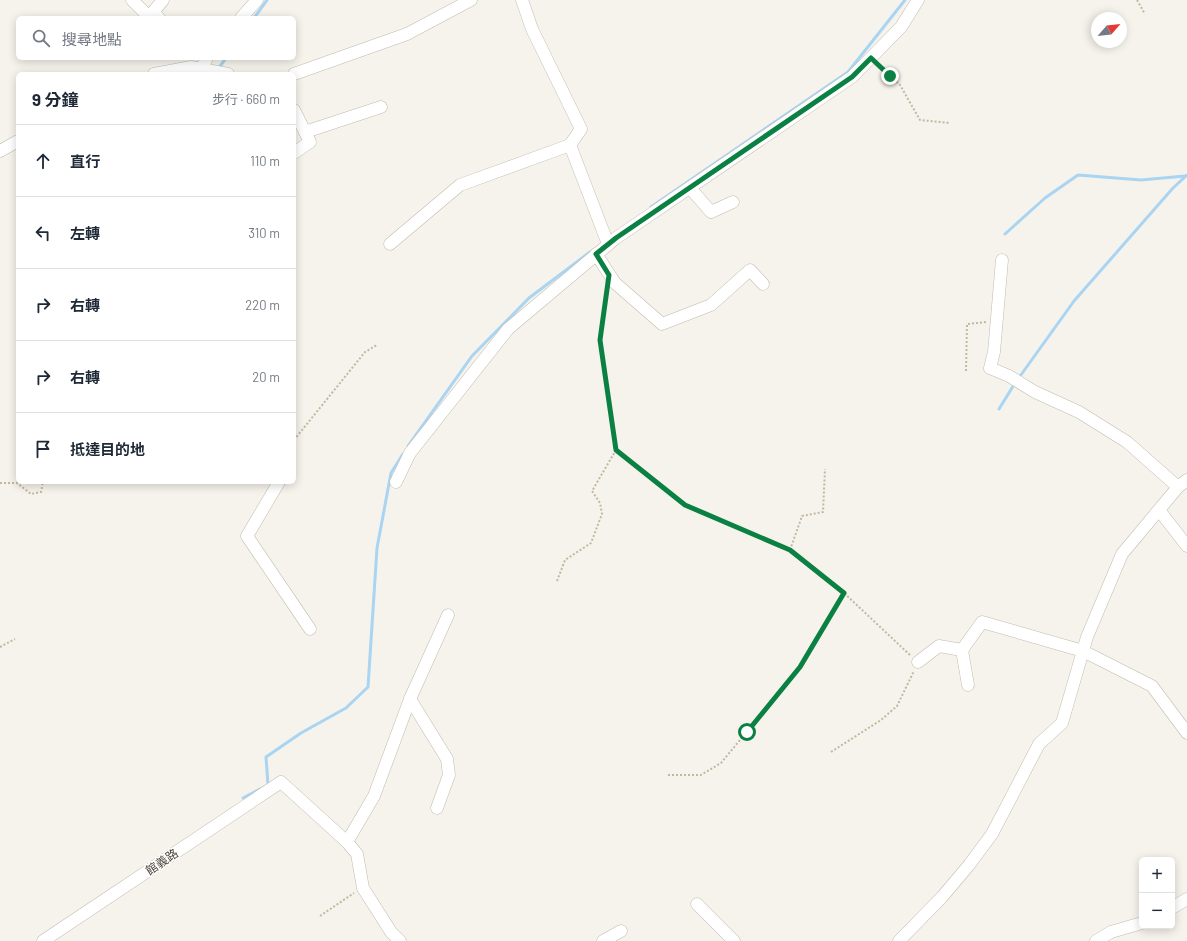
<!DOCTYPE html>
<html lang="zh-TW">
<head>
<meta charset="utf-8">
<style>
	:root { --surface:#fff; --page:#f6f6f7; --text:#1f2937; --muted:#747a83; --line:#e0e1e3 }
	body { margin:0; font-family:Barlow,"Noto Sans TC",sans-serif; background:var(--page); color:var(--text) }
	.controls { position:absolute; right:12px; bottom:12px; display:grid; overflow:hidden; border-radius:6px; box-shadow:0 2px 10px #0003 }
	.controls button { width:36px; height:36px; display:grid; place-items:center; padding:0; border:0; border-bottom:1px solid var(--line); background:var(--surface); color:var(--text); font:20px sans-serif }
	.compass { position:absolute; left:1091px; top:12px; width:36px; height:36px; border-radius:50%; background:var(--surface); box-shadow:0 2px 10px #0003; rotate:62deg }
	.stop { position:absolute; width:12px; height:12px; margin:-9px; border:3px solid #0b8043; border-radius:50%; background:#fff }
	.stop.end { background:#0b8043; border-color:#fff; box-shadow:0 1px 4px #0008 }
	.list { margin:0; padding:0; list-style:none }
	h2 { display:flex; justify-content:space-between; align-items:center; height:52px; margin:0; padding:0 16px; font-size:17px }
	h2 small { font-size:13px; font-weight:400; color:var(--muted) }
	.list li { display:grid; grid-template-columns:26px 1fr auto; gap:12px; align-items:center; box-sizing:border-box; height:72px; padding:0 16px; border-top:1px solid var(--line) }
	.list b { display:block; font-size:15px; white-space:nowrap }
	.list em { font-size:13px; font-style:normal; color:var(--muted) }
	.icon { flex:none; width:22px; height:22px; fill:none; stroke:currentColor; stroke-width:2; stroke-linecap:round; stroke-linejoin:round }
	.map { position:relative; flex:none; width:1187px; height:941px; overflow:hidden }
	.search { position:absolute; background:var(--surface); box-shadow:0 2px 10px #0003; left:16px; top:16px; width:280px; height:44px; display:flex; align-items:center; gap:10px; box-sizing:border-box; padding:0 14px; border-radius:6px; color:var(--muted); font-size:15px }
	.panel { position:absolute; background:var(--surface); box-shadow:0 2px 10px #0003; left:16px; top:72px; width:280px; height:412px; border-radius:6px }
	.map>svg:first-child { display:block }
	.lines { fill:none; stroke-linecap:round; stroke-linejoin:round }
	.stream { stroke:#a9d4f2; stroke-width:3 }
	.minor-casing { stroke:#c2bbae; stroke-width:13 }
	.path { stroke:#c4b79f; stroke-width:2; stroke-dasharray:2 2; stroke-linecap:butt }
	.minor { stroke:#fff; stroke-width:12 }
	.route { stroke:#0b8043; stroke-width:5 }
	.labels { text-anchor:middle; stroke-width:3; stroke-linejoin:round; paint-order:stroke }
	.street-label { font-size:12px; fill:#4b4439; stroke:#fff }
</style>
</head>
<body>
<div class="map">
<svg width="1187" height="941" viewBox="0 0 1187 941">
	<rect width="100%" height="100%" fill="#f6f3ec"/>
	<g class="lines">
		<g class="stream">
			<path d="M254,18L267,0"/>
			<path d="M218,69L226,58"/>
			<path d="M651,207L848,72L905,0"/>
			<path d="M1005,234L1045,198L1078,175L1141,180L1185,176"/>
			<path d="M1018,379L1074,301L1173,188L1187,175"/>
			<path d="M999,409L1015,383"/>
			<path d="M408,446L472,356L529,298L590,252"/>
			<path d="M243,798L268,785L266,757L301,733L346,708L368,687L377,548L391,473L403,454"/>
		</g>
		<g class="minor-casing">
			<g id="minor">
				<path d="M132,0L150,18"/>
				<path d="M522,0L532,29L581,129L570,145L608,244"/>
				<path d="M159,18L153,12L163,0"/>
				<path d="M241,18L257,0"/>
				<path d="M201,69L207,58"/>
				<path d="M154,74L191,67L228,74"/>
				<path d="M294,74L407,34L471,0"/>
				<path d="M294,110L310,142L294,153"/>
				<path d="M305,132L381,107"/>
				<path d="M0,151L18,141"/>
				<path d="M690,188L711,212L733,202"/>
				<path d="M390,244L460,185L570,145"/>
				<path d="M596,254L615,283L662,324L711,305L750,270L763,284"/>
				<path d="M1002,260L994,352L990,368L1009,376L1035,392L1079,412L1127,442L1178,487"/>
				<path d="M279,482L247,536L310,629"/>
				<path d="M396,482L410,453L508,329L616,238L852,77L901,27L918,0"/>
				<path d="M1159,510L1187,546"/>
				<path d="M962,650L968,685"/>
				<path d="M918,662L939,646L962,650L982,622L1083,651L1152,686L1187,733"/>
				<path d="M410,699L447,759L449,775L437,808"/>
				<path d="M347,842L374,796L410,699L448,615"/>
				<path d="M697,904L734,941"/>
				<path d="M1172,908L1187,899"/>
				<path d="M43,941L281,782L347,842L357,854L363,888L391,932L400,941"/>
				<path d="M603,941L621,931"/>
				<path d="M899,941L942,897L969,865L992,834L1039,744L1062,723L1087,637L1122,554L1178,487L1187,480"/>
				<path d="M1096,941L1111,932L1142,923"/>
			</g>
		</g>
		<g class="path">
			<path d="M1137,0L1145,14"/>
			<path d="M879,65L900,85L920,120L950,123"/>
			<path d="M966,371L967,324L987,322"/>
			<path d="M294,440L365,352L377,345"/>
			<path d="M616,450L685,505L790,550L844,593L910,655"/>
			<path d="M0,483H17L31,494L41,492L43,482"/>
			<path d="M790,550L802,516L823,512L825,469"/>
			<path d="M557,581L565,560L591,543L602,514L600,503L592,491L616,450L600,340L607,290"/>
			<path d="M0,647L15,639"/>
			<path d="M831,752L881,720L897,706L914,671"/>
			<path d="M668,775H701L721,763L800,667L844,593"/>
			<path d="M320,916L354,893"/>
		</g>
		<use href="#minor" class="minor"/>
	</g>
	<g class="lines">
		<path class="route" d="M747,732L800,667L844,593L790,550L685,505L616,450L600,340L609,275L596,254L616,238L852,77L871,58L890,76"/>
	</g>
	<g class="labels">
		<g class="street-label">
			<text transform="translate(162 862) rotate(-34)" y="4">館義路</text>
		</g>
	</g>
</svg>
<div class="controls">
<button>+</button>
<button>−</button>
</div>
<svg class="compass" viewBox="-18 -18 36 36"><path d="M0-13l5 13h-10z" fill="#e53935"/><path d="M0 13l5-13h-10z" fill="#747a83"/></svg>
<div class="stop" style="left:747px;top:732px"></div>
<div class="stop end" style="left:890px;top:76px"></div>
<div class="search"><svg class="icon" aria-label="search" viewBox="0 0 24 24"><circle cx="10" cy="10" r="6"/><path d="M15 15l6 6"/></svg>搜尋地點</div>
<section class="panel">
<h2>9 分鐘<small>步行 · 660 m</small></h2>
<ul class="list">
<li><svg class="icon" aria-label="ahead" viewBox="0 0 24 24"><path d="M12 20V5M6 11l6-6 6 6"/></svg><div><b>直行</b></div><em>110 m</em></li>
<li><svg class="icon" aria-label="left" viewBox="0 0 24 24"><path d="M17 20v-9H6M10 6l-5 5 5 5"/></svg><div><b>左轉</b></div><em>310 m</em></li>
<li><svg class="icon" aria-label="right" viewBox="0 0 24 24"><path d="M7 20v-9h11M14 6l5 5-5 5"/></svg><div><b>右轉</b></div><em>220 m</em></li>
<li><svg class="icon" aria-label="right" viewBox="0 0 24 24"><path d="M7 20v-9h11M14 6l5 5-5 5"/></svg><div><b>右轉</b></div><em>20 m</em></li>
<li><svg class="icon" aria-label="arrive" viewBox="0 0 24 24"><path d="M6 21V4h12l-3 4 3 4H6"/></svg><div><b>抵達目的地</b></div></li>
</ul>
</section>
</div>
</body>
</html>
